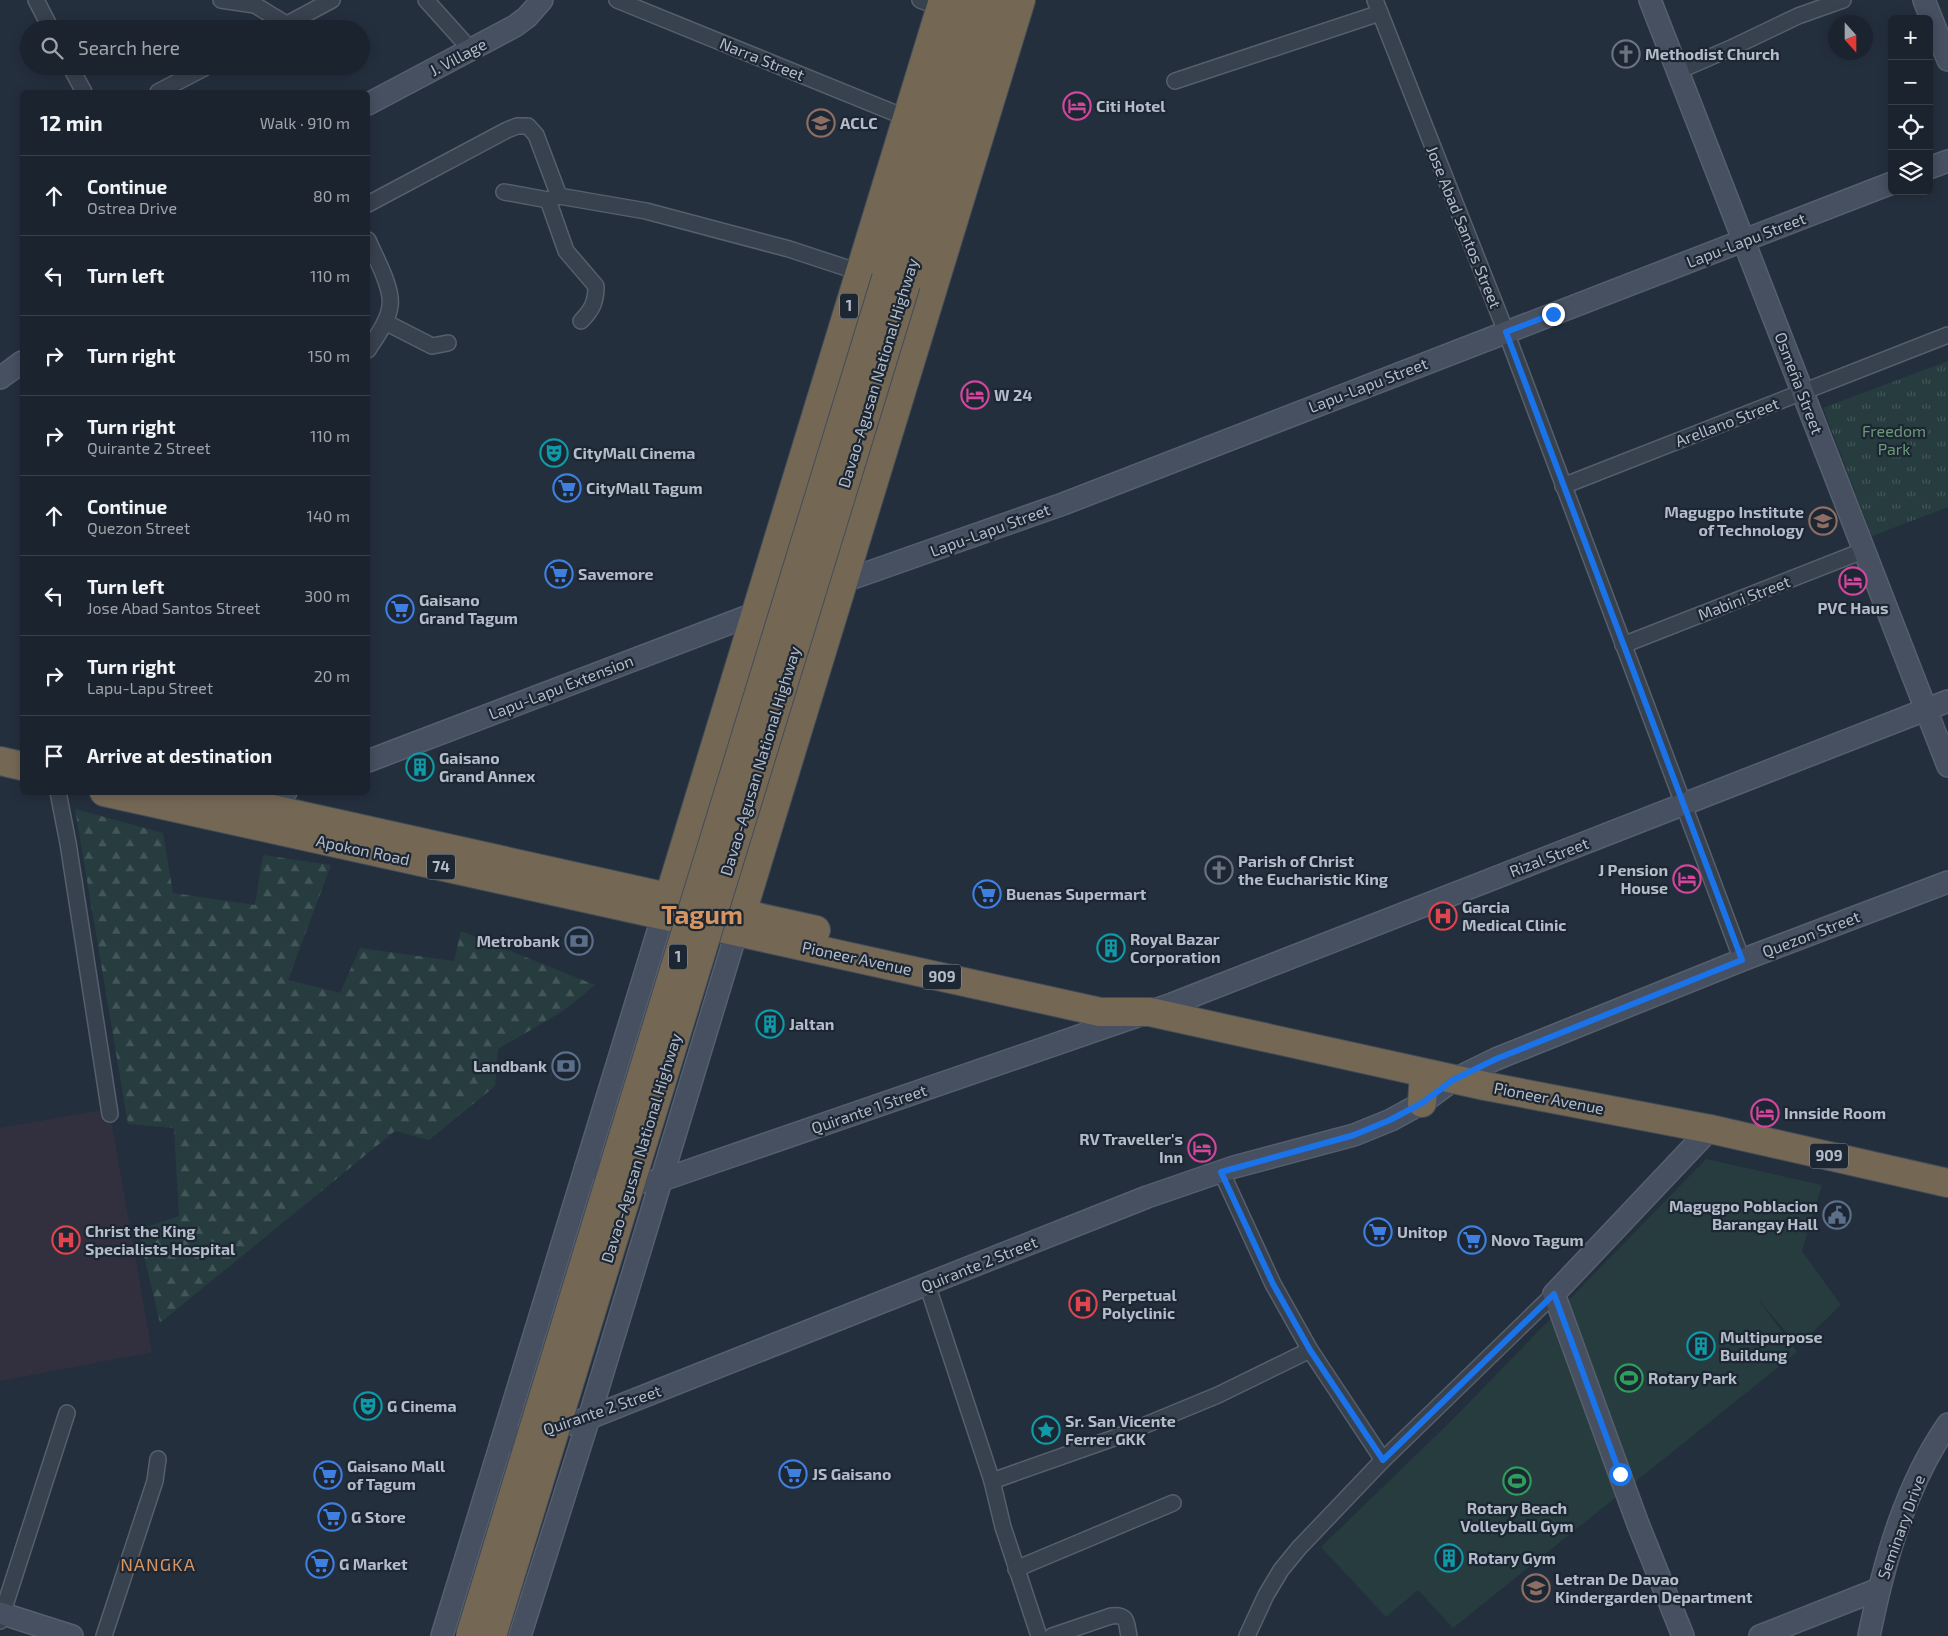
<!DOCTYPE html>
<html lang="en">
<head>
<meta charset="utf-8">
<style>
	:root { --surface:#1b232e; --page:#282f3a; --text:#f1f3f6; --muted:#a0a4aa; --line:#39404a }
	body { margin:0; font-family:"Exo 2",sans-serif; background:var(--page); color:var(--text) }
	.controls { position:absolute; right:15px; top:15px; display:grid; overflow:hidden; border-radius:8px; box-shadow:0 2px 12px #0003 }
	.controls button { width:45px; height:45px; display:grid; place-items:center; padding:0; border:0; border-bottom:1px solid var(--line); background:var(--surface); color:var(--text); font:25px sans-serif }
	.compass { position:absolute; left:1828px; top:15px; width:45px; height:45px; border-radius:50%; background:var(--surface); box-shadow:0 2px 12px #0003; rotate:159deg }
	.stop { position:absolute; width:15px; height:15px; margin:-11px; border:4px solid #1a73e8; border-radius:50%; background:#fff }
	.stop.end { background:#1a73e8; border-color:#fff; box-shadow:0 1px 5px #0008 }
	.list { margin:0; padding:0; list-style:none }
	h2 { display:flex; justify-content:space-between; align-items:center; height:65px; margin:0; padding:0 20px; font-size:21px }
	h2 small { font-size:16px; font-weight:400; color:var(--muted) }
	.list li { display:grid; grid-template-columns:32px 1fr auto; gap:15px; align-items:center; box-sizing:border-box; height:80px; padding:0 20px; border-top:1px solid var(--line) }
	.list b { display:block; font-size:19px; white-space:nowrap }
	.list p { margin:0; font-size:16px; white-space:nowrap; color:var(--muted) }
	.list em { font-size:16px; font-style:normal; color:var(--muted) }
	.icon { flex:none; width:28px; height:28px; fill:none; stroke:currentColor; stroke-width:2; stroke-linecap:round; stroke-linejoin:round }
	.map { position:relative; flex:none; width:1948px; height:1636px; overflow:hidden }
	.search { position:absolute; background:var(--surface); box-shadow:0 2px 12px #0003; left:20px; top:20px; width:350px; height:55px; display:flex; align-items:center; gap:12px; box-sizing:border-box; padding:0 18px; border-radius:28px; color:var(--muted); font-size:19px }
	.panel { position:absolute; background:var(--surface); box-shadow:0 2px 12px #0003; left:20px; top:90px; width:350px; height:705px; border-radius:8px }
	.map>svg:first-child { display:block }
	.medical { fill:#32303f }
	.grass { fill:url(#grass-tufts) }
	.forest { fill:url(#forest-firs) }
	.pitch { fill:#263c3f }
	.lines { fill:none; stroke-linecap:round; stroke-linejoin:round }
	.street-casing { stroke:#565f6c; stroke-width:18 }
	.secondary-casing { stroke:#565f6c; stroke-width:24 }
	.highway-casing { stroke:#434c59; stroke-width:30 }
	.street { stroke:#38414e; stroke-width:15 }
	.secondary { stroke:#465061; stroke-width:21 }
	.highway { stroke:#746855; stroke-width:28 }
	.highway-bridge-casing { stroke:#434c59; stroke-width:30; stroke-linecap:butt }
	.highway-bridge { stroke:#746855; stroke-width:28 }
	.route { stroke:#1a73e8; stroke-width:6 }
	.labels { text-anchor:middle; stroke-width:4.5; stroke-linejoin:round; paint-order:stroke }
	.shield { fill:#1d2633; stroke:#878f9c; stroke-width:1 }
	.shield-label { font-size:15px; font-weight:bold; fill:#b4bcc9 }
	.poi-label { font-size:16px; font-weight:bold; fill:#b4bcc9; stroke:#1d2633; text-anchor:start }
	.street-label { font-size:16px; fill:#b4bcc9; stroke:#1d2633 }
	.park-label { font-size:16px; fill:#6b9a76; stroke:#1d2633 }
	.neighbourhood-label { font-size:18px; letter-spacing:1px; fill:#d59563; stroke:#1d2633 }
	.town-label { font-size:26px; font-weight:bold; fill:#d59563; stroke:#1d2633 }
</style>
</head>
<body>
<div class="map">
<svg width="1948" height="1636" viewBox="0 0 1948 1636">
	<defs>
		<pattern id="grass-tufts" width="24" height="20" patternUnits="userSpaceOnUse" patternTransform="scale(1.25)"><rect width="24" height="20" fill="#263c3f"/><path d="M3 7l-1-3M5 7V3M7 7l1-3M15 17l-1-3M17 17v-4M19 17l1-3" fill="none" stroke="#435659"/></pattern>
		<pattern id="forest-firs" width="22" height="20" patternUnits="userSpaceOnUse" patternTransform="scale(1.25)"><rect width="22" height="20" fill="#263c3f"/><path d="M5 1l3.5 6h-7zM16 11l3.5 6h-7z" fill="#435659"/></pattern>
	</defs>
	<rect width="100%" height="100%" fill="#242f3e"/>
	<path class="medical" d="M109,1109L152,1352L0,1381V1128Z"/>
	<path class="grass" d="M1948,361V507L1872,536L1823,408Z"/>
	<path class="forest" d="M75,809L163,833L173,893L255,905L263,855L331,865L288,980L340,993L360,948L454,961L461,931L595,985L563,1011L498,1049L495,1086L429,1140L395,1131L160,1323L138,1230L179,1216L174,1128L128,1124Z"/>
	<path class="pitch" d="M1706,1159L1822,1185L1802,1251L1841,1305L1798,1346L1757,1298L1797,1352L1453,1628L1418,1590L1386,1617L1321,1547L1453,1419Z"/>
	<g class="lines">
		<g class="street-casing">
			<g id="street">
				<path d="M36,0L51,29"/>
				<path d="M221,0L255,5L286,24"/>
				<path d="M426,0L471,50"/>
				<path d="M617,0L907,118"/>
				<path d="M920,0L940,8"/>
				<path d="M1375,0L1506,332L1742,960"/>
				<path d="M278,29L332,0"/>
				<path d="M70,66L84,92"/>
				<path d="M1678,71L1729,49L1798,16L1843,0"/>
				<path d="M1175,81L1380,13"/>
				<path d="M158,92L208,66"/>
				<path d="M559,196L646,211L789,249L859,272"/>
				<path d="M548,200L566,251L596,286C596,302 592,310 581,321"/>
				<path d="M368,204L507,130L517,126H528L536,135L559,196L548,200L504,192"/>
				<path d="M368,240C375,257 393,288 390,306C388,322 376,337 368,350"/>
				<path d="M385,322L432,346L448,343"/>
				<path d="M1563,486L1948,335"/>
				<path d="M1623,645L1865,550"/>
				<path d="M58,792L68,843L110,1114"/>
				<path d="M1221,1171L1273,1284L1310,1350L1383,1460"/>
				<path d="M927,1284L992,1481L1003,1527L1039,1636"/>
				<path d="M992,1481L1114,1438L1218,1395L1310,1350"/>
				<path d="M1016,1569L1173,1503"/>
				<path d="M0,1621L67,1413"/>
				<path d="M104,1636L155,1481L158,1459"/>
				<path d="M1052,1636L1111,1616C1128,1614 1126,1622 1129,1636"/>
				<path d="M1247,1636L1266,1595L1281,1570L1299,1548L1383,1460L1554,1294"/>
			</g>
		</g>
		<g class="secondary-casing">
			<g id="secondary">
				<path d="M1650,0L1948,766"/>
				<path d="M1924,0L1948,60"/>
				<path d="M368,104L515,26L527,17L542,0"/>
				<path d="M1929,168L1948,161"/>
				<path d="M0,378L22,362"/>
				<path d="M833,585L1063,504L1892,183"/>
				<path d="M368,761L767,609"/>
				<path d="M251,806L286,792"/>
				<path d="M586,1166L640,1182L659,1181L1172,1004L1948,701"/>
				<path d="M501,1443L589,1418L1147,1197L1234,1167L1354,1135L1391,1120L1422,1103L1453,1080L1496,1059L1742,960L1948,882"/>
				<path d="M0,1613L72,1636"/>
				<path d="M442,1636L667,902"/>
				<path d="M520,1636L589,1418L741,917"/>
				<path d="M1683,1636L1638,1524L1554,1294L1710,1129"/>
				<path d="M1760,1636L1879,1589"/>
				<path d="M1869,1636C1884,1562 1905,1486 1948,1424"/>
			</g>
		</g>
		<g class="highway-casing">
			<g id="highway">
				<path d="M886,278L971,0"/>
				<path d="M906,284L993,0"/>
				<path d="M0,761L22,766"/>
				<path d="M104,792L1100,1012H1150L1485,1086L1710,1129L1948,1183"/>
				<path d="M192,792L254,805L816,930"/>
				<path d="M677,912L669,897L943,0"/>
				<path d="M726,923L742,913L1021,0"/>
				<path d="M1422,1103L1424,1073"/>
			</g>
		</g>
		<use href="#street" class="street"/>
		<use href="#secondary" class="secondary"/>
		<use href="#highway" class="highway"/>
		<g class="highway-bridge-casing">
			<g id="highway-bridge">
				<path d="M470,1636L886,278"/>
				<path d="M492,1636L906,284"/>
			</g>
		</g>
		<use href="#highway-bridge" class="highway-bridge"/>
	</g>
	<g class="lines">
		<path class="route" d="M1553,314L1506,332L1742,960L1496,1059L1453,1080L1422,1103L1390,1120L1354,1135L1221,1172L1273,1284L1310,1350L1383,1460L1554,1294L1620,1474"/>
	</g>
	<defs>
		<g id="church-ring" transform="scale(1.4375)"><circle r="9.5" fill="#1d2633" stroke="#6b7280" stroke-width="1.5"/><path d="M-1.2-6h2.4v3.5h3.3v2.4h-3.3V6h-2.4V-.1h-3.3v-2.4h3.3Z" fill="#6b7280"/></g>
		<g id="hotel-ring" transform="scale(1.4375)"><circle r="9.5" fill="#1d2633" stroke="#d1479c" stroke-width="1.5"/><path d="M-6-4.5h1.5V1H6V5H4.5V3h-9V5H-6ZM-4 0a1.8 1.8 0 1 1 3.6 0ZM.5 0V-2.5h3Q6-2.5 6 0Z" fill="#d1479c"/></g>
		<g id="school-ring" transform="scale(1.4375)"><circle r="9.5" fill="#1d2633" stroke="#8d6e63" stroke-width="1.5"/><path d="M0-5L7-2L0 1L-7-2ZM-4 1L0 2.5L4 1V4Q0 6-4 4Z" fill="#8d6e63"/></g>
		<g id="theatre-ring" transform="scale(1.4375)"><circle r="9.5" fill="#1d2633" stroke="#0f9aa8" stroke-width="1.5"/><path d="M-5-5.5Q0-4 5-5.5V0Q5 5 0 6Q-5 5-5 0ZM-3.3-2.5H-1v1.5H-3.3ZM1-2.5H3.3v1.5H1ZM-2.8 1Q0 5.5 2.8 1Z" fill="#0f9aa8"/></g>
		<g id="supermarket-ring" transform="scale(1.4375)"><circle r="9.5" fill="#1d2633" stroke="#3f7fe0" stroke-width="1.5"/><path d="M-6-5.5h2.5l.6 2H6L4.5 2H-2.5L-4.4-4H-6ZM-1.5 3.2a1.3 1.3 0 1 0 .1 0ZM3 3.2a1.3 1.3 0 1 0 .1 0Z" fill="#3f7fe0"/></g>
		<g id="university-ring" transform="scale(1.4375)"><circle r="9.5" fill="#1d2633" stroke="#8d6e63" stroke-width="1.5"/><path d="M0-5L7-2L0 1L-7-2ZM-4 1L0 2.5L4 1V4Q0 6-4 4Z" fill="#8d6e63"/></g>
		<g id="building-ring" transform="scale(1.4375)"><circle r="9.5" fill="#1d2633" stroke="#0f9aa8" stroke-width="1.5"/><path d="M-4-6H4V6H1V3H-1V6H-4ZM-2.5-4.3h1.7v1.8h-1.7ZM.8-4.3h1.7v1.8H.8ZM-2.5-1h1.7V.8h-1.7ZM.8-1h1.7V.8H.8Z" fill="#0f9aa8"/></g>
		<g id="hospital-ring" transform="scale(1.4375)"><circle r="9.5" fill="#1d2633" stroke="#e0444e" stroke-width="1.5"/><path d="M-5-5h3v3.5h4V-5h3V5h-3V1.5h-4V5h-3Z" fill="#e0444e"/></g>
		<g id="bank-ring" transform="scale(1.4375)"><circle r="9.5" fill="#1d2633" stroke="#5c6f8a" stroke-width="1.5"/><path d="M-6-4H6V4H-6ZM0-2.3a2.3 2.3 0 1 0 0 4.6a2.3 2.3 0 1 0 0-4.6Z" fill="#5c6f8a"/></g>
		<g id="civic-ring" transform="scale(1.4375)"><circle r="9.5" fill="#1d2633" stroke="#5c6f8a" stroke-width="1.5"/><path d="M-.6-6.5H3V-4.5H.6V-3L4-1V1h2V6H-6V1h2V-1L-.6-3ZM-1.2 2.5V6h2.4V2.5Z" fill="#5c6f8a"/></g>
		<g id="stadium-ring" transform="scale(1.4375)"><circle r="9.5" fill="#1d2633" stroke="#2e9e5b" stroke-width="1.5"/><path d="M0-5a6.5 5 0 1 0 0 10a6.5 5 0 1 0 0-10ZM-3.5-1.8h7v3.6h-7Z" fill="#2e9e5b"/></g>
		<g id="sight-ring" transform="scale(1.4375)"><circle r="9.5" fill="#1d2633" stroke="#0f9aa8" stroke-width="1.5"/><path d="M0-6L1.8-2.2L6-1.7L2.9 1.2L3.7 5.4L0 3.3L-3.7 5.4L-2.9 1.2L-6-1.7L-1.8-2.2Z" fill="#0f9aa8"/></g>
	</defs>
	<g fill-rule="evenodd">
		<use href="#church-ring" x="1626" y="54"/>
		<use href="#hotel-ring" x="1077" y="106"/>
		<use href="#school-ring" x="821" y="123"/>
		<use href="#hotel-ring" x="975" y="395"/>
		<use href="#theatre-ring" x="554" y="453"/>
		<use href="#supermarket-ring" x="567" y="488"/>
		<use href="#university-ring" x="1823" y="521"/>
		<use href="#supermarket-ring" x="559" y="574"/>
		<use href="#hotel-ring" x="1853" y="581"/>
		<use href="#supermarket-ring" x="400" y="609"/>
		<use href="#building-ring" x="420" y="767"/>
		<use href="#church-ring" x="1219" y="870"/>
		<use href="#hotel-ring" x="1687" y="879"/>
		<use href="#supermarket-ring" x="987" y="894"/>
		<use href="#hospital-ring" x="1443" y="916"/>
		<use href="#bank-ring" x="579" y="941"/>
		<use href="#building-ring" x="1111" y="948"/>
		<use href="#building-ring" x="770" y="1024"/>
		<use href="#bank-ring" x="566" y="1066"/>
		<use href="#hotel-ring" x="1765" y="1113"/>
		<use href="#hotel-ring" x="1202" y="1148"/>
		<use href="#civic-ring" x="1837" y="1215"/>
		<use href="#supermarket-ring" x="1378" y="1232"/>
		<use href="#hospital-ring" x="66" y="1240"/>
		<use href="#supermarket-ring" x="1472" y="1240"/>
		<use href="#hospital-ring" x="1083" y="1304"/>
		<use href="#building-ring" x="1701" y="1346"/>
		<use href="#stadium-ring" x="1629" y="1378"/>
		<use href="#theatre-ring" x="368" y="1406"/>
		<use href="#sight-ring" x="1046" y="1430"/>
		<use href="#supermarket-ring" x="793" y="1474"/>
		<use href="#supermarket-ring" x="328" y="1475"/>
		<use href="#stadium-ring" x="1517" y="1481"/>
		<use href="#supermarket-ring" x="332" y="1517"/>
		<use href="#building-ring" x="1449" y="1558"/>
		<use href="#supermarket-ring" x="320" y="1564"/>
		<use href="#school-ring" x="1536" y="1588"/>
	</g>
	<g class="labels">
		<g class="shield">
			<rect x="840" y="293.5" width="18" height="25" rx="4"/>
			<rect x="427" y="854.5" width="28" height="25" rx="4"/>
			<rect x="669" y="944.5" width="18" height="25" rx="4"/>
			<rect x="923" y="964.5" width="38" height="25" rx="4"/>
			<rect x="1810" y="1143.5" width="38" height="25" rx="4"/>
		</g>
		<g class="shield-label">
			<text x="849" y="311">1</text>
			<text x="441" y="872">74</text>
			<text x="678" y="962">1</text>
			<text x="942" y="982">909</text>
			<text x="1829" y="1161">909</text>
		</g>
		<g class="poi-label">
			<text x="1645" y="60">Methodist Church</text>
			<text x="1096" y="112">Citi Hotel</text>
			<text x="840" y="129">ACLC</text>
			<text x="994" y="401">W 24</text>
			<text x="573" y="459">CityMall Cinema</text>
			<text x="586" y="494">CityMall Tagum</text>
			<text x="1804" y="518" text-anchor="end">Magugpo Institute<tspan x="1804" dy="18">of Technology</tspan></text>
			<text x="578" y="580">Savemore</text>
			<text x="419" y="606">Gaisano<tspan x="419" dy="18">Grand Tagum</tspan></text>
			<text x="1853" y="614" text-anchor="middle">PVC Haus</text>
			<text x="439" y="764">Gaisano<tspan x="439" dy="18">Grand Annex</tspan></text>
			<text x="1238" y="867">Parish of Christ<tspan x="1238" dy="18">the Eucharistic King</tspan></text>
			<text x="1668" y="876" text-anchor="end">J Pension<tspan x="1668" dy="18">House</tspan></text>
			<text x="1006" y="900">Buenas Supermart</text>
			<text x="1462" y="913">Garcia<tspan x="1462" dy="18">Medical Clinic</tspan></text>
			<text x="1130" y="945">Royal Bazar<tspan x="1130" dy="18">Corporation</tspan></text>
			<text x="560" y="947" text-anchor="end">Metrobank</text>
			<text x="789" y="1030">Jaltan</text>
			<text x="547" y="1072" text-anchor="end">Landbank</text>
			<text x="1784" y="1119">Innside Room</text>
			<text x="1183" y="1145" text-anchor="end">RV Traveller's<tspan x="1183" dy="18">Inn</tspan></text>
			<text x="1818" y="1212" text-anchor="end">Magugpo Poblacion<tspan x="1818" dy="18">Barangay Hall</tspan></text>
			<text x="85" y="1237">Christ the King<tspan x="85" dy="18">Specialists Hospital</tspan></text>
			<text x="1397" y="1238">Unitop</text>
			<text x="1491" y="1246">Novo Tagum</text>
			<text x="1102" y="1301">Perpetual<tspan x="1102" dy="18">Polyclinic</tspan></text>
			<text x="1720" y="1343">Multipurpose<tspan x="1720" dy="18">Buildung</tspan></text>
			<text x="1648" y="1384">Rotary Park</text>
			<text x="387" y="1412">G Cinema</text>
			<text x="1065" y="1427">Sr. San Vicente<tspan x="1065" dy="18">Ferrer GKK</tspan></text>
			<text x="347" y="1472">Gaisano Mall<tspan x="347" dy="18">of Tagum</tspan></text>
			<text x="812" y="1480">JS Gaisano</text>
			<text x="1517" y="1514" text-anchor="middle">Rotary Beach<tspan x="1517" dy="18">Volleyball Gym</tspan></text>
			<text x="351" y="1523">G Store</text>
			<text x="1468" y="1564">Rotary Gym</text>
			<text x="339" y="1570">G Market</text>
			<text x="1555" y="1585">Letran De Davao<tspan x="1555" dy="18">Kindergarden Department</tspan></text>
		</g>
		<g class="street-label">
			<text transform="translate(458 57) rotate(-28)" y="6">J. Village</text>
			<text transform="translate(762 59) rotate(22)" y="6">Narra Street</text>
			<text transform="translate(1464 227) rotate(68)" y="6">Jose Abad Santos Street</text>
			<text transform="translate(1746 240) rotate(-21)" y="6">Lapu-Lapu Street</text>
			<text transform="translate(878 373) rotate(-73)" y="6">Davao-Agusan National Highway</text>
			<text transform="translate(1799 383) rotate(69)" y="6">Osmeña Street</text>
			<text transform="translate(1368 385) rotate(-21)" y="6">Lapu-Lapu Street</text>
			<text transform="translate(1727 422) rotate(-21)" y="6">Arellano Street</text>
			<text transform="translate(990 530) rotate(-20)" y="6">Lapu-Lapu Street</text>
			<text transform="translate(1744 598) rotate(-21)" y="6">Mabini Street</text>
			<text transform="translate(561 687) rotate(-21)" y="6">Lapu-Lapu Extension</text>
			<text transform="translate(760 761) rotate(-73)" y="6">Davao-Agusan National Highway</text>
			<text transform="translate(363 850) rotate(12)" y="6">Apokon Road</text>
			<text transform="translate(1549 857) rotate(-21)" y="6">Rizal Street</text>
			<text transform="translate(1811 934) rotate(-21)" y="6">Quezon Street</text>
			<text transform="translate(857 958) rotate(12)" y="6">Pioneer Avenue</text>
			<text transform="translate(1549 1098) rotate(11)" y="6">Pioneer Avenue</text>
			<text transform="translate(869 1109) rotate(-19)" y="6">Quirante 1 Street</text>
			<text transform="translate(641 1148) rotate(-73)" y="6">Davao-Agusan National Highway</text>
			<text transform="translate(979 1264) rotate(-22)" y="6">Quirante 2 Street</text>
			<text transform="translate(602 1410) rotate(-19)" y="6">Quirante 2 Street</text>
			<text transform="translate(1901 1527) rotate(-70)" y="6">Seminary Drive</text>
		</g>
		<g class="park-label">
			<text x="1894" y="437">Freedom<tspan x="1894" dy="18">Park</tspan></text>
		</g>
		<g class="neighbourhood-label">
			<text x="158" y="1571">NANGKA</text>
		</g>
		<g class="town-label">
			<text x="702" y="924">Tagum</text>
		</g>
	</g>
</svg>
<div class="controls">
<button>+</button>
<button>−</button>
<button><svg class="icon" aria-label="locate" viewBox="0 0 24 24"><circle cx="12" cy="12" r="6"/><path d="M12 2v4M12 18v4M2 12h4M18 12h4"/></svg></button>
<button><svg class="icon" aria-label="layers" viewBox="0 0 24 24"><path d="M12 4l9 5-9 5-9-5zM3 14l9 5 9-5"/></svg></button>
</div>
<svg class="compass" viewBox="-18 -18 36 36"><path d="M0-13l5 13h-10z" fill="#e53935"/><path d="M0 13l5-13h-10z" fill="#a0a4aa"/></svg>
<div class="stop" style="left:1620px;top:1474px"></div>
<div class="stop end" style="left:1553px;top:314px"></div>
<div class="search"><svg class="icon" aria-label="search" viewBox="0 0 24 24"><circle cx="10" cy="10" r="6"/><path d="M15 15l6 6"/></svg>Search here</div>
<section class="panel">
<h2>12 min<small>Walk · 910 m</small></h2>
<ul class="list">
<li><svg class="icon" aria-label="ahead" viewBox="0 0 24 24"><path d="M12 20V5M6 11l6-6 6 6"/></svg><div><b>Continue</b><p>Ostrea Drive</p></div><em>80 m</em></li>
<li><svg class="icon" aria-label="left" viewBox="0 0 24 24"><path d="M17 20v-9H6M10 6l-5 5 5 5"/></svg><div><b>Turn left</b></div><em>110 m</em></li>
<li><svg class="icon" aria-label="right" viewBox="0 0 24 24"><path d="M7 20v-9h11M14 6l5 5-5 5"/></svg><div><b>Turn right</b></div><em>150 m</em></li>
<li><svg class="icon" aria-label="right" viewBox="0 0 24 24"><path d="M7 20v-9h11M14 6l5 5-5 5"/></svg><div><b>Turn right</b><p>Quirante 2 Street</p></div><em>110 m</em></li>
<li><svg class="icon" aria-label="ahead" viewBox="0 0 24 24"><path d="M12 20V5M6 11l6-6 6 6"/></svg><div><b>Continue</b><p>Quezon Street</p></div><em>140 m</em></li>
<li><svg class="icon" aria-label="left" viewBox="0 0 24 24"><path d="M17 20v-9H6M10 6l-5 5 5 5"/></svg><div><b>Turn left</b><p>Jose Abad Santos Street</p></div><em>300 m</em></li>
<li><svg class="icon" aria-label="right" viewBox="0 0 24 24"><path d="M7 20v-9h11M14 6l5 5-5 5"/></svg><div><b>Turn right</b><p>Lapu-Lapu Street</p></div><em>20 m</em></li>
<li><svg class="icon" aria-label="arrive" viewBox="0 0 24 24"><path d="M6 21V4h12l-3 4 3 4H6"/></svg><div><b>Arrive at destination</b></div></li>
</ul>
</section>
</div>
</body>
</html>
